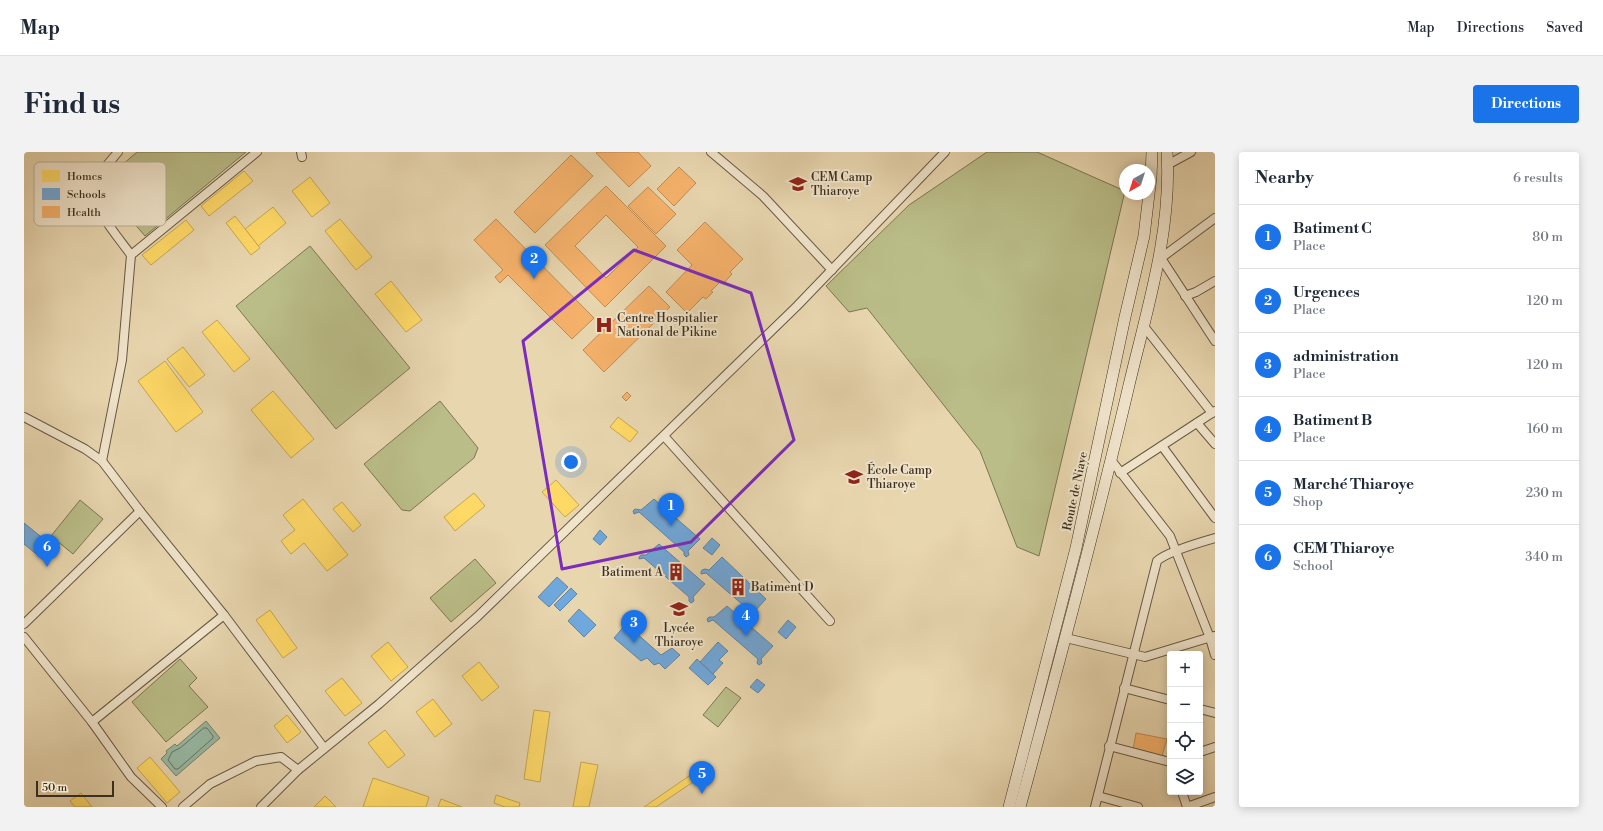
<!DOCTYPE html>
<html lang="en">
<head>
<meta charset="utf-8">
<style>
	:root { --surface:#fff; --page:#f2f2f3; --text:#1f2937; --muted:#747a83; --line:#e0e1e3; --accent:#1a73e8 }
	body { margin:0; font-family:"Libre Bodoni",serif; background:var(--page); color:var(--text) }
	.controls { position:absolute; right:12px; bottom:12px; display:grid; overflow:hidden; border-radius:4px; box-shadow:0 2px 10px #0003 }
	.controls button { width:36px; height:36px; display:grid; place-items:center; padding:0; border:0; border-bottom:1px solid var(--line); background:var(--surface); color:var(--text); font:20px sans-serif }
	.compass { position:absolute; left:1095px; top:12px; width:36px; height:36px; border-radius:50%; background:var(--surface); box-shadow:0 2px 10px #0003; rotate:219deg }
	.scale { position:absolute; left:12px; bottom:10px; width:78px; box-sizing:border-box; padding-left:4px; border:2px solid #3d2f1f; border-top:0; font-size:11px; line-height:14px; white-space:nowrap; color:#3d2f1f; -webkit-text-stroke:3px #f0e4cb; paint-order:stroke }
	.you { position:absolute; left:547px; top:310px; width:14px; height:14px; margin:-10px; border:3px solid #fff; border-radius:50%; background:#1a73e8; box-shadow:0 0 0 6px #1a73e833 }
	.badge { display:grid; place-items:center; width:26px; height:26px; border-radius:50%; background:var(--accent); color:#fff; font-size:13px; font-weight:700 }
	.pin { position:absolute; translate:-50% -33px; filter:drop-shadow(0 1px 2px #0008) }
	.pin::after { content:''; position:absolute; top:21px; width:14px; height:12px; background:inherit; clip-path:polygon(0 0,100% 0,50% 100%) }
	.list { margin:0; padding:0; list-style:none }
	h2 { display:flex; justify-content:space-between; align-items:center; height:52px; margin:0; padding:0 16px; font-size:17px }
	h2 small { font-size:13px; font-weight:400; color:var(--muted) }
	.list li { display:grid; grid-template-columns:26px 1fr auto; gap:12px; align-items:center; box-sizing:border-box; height:64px; padding:0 16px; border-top:1px solid var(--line) }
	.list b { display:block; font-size:15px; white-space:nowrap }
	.list p { margin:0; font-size:13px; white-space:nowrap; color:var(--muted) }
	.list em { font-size:13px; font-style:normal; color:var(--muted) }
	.icon { flex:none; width:22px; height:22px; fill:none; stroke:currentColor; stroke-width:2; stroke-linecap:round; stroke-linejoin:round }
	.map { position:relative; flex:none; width:1191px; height:655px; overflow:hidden; border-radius:4px }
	header { display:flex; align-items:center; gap:24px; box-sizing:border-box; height:56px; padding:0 20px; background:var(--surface); border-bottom:1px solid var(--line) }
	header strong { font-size:19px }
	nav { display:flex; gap:22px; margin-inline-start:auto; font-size:14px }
	.intro { display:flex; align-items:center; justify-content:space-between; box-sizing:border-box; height:96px; padding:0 24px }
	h1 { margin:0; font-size:28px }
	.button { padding:10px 18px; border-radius:4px; background:var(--accent); color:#fff; font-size:14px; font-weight:700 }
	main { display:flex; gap:24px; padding:0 24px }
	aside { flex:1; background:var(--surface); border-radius:4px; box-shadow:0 2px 10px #0003 }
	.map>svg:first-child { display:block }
	.green { fill:#babd88; stroke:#7c7654 }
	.water { fill:#98baa5; stroke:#74826f }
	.homes { fill:#ffd966; stroke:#c5a651 }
	.schools { fill:#6fa8dc; stroke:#6084a3 }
	.health { fill:#f6b26b; stroke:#be8b54; fill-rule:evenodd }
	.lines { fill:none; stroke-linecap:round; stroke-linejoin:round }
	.shore { stroke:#6a7462; stroke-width:1 }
	.street-casing { stroke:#685943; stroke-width:10 }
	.secondary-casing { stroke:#3d2f1f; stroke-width:12 }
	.street { stroke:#f0e4cb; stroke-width:8 }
	.secondary { stroke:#f0e4cb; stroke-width:11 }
	.marked { fill:none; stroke:#7b2cbf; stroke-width:3; stroke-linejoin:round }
	.labels { text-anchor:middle; stroke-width:4; stroke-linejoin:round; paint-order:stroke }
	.poi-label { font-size:12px; fill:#3d2f1f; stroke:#f0e4cb; text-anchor:start }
	.street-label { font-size:12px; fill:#3d2f1f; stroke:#f0e4cb }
	.key { fill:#f0e4cb; stroke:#baae97; stroke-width:1 }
	.key-label { font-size:11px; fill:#3d2f1f }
</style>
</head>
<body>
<header>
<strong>Map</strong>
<nav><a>Map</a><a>Directions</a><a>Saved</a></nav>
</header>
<div class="intro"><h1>Find us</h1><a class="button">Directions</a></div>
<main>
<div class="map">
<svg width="1191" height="655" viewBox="0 0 1191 655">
	<rect width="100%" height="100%" fill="#e8d6af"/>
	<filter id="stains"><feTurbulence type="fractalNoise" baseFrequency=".005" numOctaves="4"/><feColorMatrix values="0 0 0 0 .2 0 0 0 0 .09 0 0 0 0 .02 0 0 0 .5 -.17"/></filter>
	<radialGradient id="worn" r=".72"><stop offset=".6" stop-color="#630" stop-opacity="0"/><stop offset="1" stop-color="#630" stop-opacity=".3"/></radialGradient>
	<g class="green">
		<path d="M113,0H222L121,84L76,32Z"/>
		<path d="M963,0H1013L1101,39L1015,404L993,395L956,299L843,156L825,160L802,134L885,53Z"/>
		<path d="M286,94L386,216L312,277L212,154Z"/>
		<path d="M416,249L454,296L450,306L386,359L378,358L340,312Z"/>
		<path d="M56,348L79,367L49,402L27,384Z"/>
		<path d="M451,407L472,431L427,470L406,446Z"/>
		<path d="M156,507L173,526L165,534L184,555L142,590L108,550Z"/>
		<path d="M702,535L717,546L694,575L679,563Z"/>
	</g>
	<path class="water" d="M182,569L196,586L152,624L137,607L143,601L142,599L151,592L153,594Z"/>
	<g class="homes">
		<path d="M220,19L229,29L185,64L177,54Z"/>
		<path d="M286,25L306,51L288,65L268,39Z"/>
		<path d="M249,55L262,71L234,94L221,77Z"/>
		<path d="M211,64L236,96L227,103L202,71Z"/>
		<path d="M316,67L348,105L332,118L301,79Z"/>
		<path d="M162,68L170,78L127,113L118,103Z"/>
		<path d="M367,129L398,168L382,180L351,142Z"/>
		<path d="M193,168L226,207L210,220L178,180Z"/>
		<path d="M159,195L181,223L165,235L143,207Z"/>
		<path d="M141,209L179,260L152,280L114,229Z"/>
		<path d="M249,239L290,287L267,306L227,258Z"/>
		<path d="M594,265L614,280L606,290L586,275Z"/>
		<path d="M532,328L555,353L541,365L518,340Z"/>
		<path d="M450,341L461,354L431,379L420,365Z"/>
		<path d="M279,347L324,403L303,419L280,391L267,402L257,389L271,378L259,363Z"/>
		<path d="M318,350L337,373L329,380L309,357Z"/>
		<path d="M246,458L273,496L259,506L232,468Z"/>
		<path d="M364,490L384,515L367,529L347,504Z"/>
		<path d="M455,510L475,535L458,549L438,524Z"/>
		<path d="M318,526L338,551L321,564L301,539Z"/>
		<path d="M409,547L428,572L411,585L392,560Z"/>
		<path d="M510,558L526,560L516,630L500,627Z"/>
		<path d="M263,563L277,580L263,591L250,574Z"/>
		<path d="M361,578L381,603L364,616L344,591Z"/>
		<path d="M126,605L156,640L143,651L113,616Z"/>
		<path d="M557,610L574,613L565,655H549Z"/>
		<path d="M681,613L687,618L632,655H620Z"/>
		<path d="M349,626L405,645L402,655H339Z"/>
		<path d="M57,641L68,655H51L46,649Z"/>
		<path d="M472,643L496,651L495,655H481L470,651Z"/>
		<path d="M301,644L312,655H290Z"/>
		<path d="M417,647L438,655H414Z"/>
	</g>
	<g class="schools">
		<path d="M630,347L676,387L664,399L665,403L662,405L660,403V400L615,360L610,362L609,359L611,357L617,358Z"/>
		<path d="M0,371L31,396L21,409L0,392Z"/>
		<path d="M576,378L583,385L576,393L569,387Z"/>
		<path d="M688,386L696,393L688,403L679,396Z"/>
		<path d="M635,392L681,432L669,445L670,449L667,451L665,449V445L620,406L615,407V405L617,403H622Z"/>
		<path d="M698,405L742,447L730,460L732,464L729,465L727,463V460L682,421L677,422V420L678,418L681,417L685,418Z"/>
		<path d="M533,425L544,435L525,455L514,445Z"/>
		<path d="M547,436L553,442L536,459L530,453Z"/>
		<path d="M703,454L749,494L737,507L738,511L735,513L733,511L734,507L689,468L684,470L683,467L685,465H690Z"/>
		<path d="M555,457L572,473L560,485L544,469Z"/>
		<path d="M764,468L772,475L762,487L754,480Z"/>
		<path d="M602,472L637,503L648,496L656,503L641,517L635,511L630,513L623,506L617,509L590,486Z"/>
		<path d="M694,490L704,499L695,508L699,511L689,522L676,510Z"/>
		<path d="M673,507L692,525L684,533L665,516Z"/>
		<path d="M733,527L741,533L734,541L726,535Z"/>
	</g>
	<g class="health">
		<path d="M573,0H614L627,14L605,35L572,1Z"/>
		<path d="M547,3L569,24L511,81L490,60Z"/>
		<path d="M655,15L672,31L650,54L633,37Z"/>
		<path d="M582,34L642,94L581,155L521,93ZM582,63L614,95L582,126L551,94Z"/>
		<path d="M624,35L652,62L632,82L604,54Z"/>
		<path d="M472,67L570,166L548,187L484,123L476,131L471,125L479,118L450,88Z"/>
		<path d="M681,70L719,107L706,120L708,122L699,132L696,130L687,139L689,140L682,147L679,145L663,161L642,140L668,113L653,98Z"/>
		<path d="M625,134L646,155L580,220L559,198Z"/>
		<path d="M603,240L607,244L602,249L598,245Z"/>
		<path d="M1112,581L1143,587L1138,604L1109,598Z"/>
	</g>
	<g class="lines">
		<path class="shore" d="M180,576H183L189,584V586L154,617H151L144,608L148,600L156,596Z"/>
		<g class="street-casing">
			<g id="street">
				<path d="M277,0L278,5"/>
				<path d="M687,0L739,44L808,118"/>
				<path d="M1143,13L1167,0"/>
				<path d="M107,103L233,0"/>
				<path d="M1135,103L1191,189"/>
				<path d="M1137,106L1191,66"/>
				<path d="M1161,144L1172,140L1191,129"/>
				<path d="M1119,173L1188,261"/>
				<path d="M0,265L61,297L78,309L116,359L200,463L300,596"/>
				<path d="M1173,271L1191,292"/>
				<path d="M640,284L806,469"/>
				<path d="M1138,294L1191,366"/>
				<path d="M1087,308L1146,384L1186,486L1191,503"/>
				<path d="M78,309L98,208L107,103C97,89 68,55 69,39C69,27 86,10 94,0"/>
				<path d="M1096,321L1191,259"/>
				<path d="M0,472L116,359"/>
				<path d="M0,485L68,570L107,625L138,655"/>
				<path d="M1042,486L1121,505L1190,484"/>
				<path d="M1100,536L1146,548"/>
				<path d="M1176,557L1191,561"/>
				<path d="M68,570L200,463"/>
				<path d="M1085,594L1146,610"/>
				<path d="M1176,600L1191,595"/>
				<path d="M1158,640L1163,655L1191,645"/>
				<path d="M1074,644L1114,655"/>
				<path d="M159,655L186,632L232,609L257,605L274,618"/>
				<path d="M237,655L274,618L355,552L453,465L773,154L921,0"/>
				<path d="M1071,655L1133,409C1142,400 1177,390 1191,386"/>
			</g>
		</g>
		<g class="secondary-casing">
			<g id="secondary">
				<path d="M985,655L1052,396L1101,165L1120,84L1127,25L1128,0"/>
				<path d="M996,655C1034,515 1072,374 1105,233C1123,157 1148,79 1143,0"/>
			</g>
		</g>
		<use href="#street" class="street"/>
		<use href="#secondary" class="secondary"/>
	</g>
	<path class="marked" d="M610,98L727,141L770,288L667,390L538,417L499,189Z"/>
	<defs>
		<g id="school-bare" transform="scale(1.38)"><path d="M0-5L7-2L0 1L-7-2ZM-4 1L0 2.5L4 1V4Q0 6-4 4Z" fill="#8f2418" stroke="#f0e4cb" stroke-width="2.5" paint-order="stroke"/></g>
		<g id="hospital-bare" transform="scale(1.38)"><path d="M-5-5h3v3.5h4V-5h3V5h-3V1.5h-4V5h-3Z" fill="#8f2418" stroke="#f0e4cb" stroke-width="2.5" paint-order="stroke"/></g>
		<g id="building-bare" transform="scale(1.38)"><path d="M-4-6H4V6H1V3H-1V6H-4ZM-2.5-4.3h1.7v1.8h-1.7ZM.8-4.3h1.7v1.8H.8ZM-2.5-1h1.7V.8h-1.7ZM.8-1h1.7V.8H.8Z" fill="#8f2418" stroke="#f0e4cb" stroke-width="2.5" paint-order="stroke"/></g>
	</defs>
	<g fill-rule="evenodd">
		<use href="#school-bare" x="774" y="32"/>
		<use href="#hospital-bare" x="580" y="173"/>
		<use href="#school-bare" x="830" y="325"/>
		<use href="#building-bare" x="652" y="420"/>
		<use href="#building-bare" x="714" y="435"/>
		<use href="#school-bare" x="655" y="457"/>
	</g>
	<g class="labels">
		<g class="poi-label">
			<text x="787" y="29">CEM Camp<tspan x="787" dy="14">Thiaroye</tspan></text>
			<text x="593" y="170">Centre Hospitalier<tspan x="593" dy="14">National de Pikine</tspan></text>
			<text x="843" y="322">École Camp<tspan x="843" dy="14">Thiaroye</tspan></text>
			<text x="639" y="424" text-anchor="end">Batiment A</text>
			<text x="727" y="439">Batiment D</text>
			<text x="655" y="480" text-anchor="middle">Lycée<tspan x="655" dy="14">Thiaroye</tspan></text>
		</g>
		<g class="street-label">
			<text transform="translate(1051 339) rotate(-78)" y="4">Route de Niaye</text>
		</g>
	</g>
	<rect x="10" y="10" width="132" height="64" rx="6" class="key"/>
	<rect x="18" y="18" width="18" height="12" fill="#ffd966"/>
	<rect x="18" y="36" width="18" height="12" fill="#6fa8dc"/>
	<rect x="18" y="54" width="18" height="12" fill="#f6b26b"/>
	<g class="key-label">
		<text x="43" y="28">Homes</text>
		<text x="43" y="46">Schools</text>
		<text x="43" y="64">Health</text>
	</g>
	<rect width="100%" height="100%" filter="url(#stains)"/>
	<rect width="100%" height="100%" fill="url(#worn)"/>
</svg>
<div class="controls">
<button>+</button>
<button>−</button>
<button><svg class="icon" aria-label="locate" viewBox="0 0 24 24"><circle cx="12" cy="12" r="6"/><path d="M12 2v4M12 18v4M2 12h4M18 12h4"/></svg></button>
<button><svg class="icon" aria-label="layers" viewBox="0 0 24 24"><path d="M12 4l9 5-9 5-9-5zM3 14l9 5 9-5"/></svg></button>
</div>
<svg class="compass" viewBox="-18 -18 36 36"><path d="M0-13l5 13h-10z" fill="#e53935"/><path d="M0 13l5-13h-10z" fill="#747a83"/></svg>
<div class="scale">50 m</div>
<div class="you"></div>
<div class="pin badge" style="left:647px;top:374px">1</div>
<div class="pin badge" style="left:510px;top:127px">2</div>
<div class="pin badge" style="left:610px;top:491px">3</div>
<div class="pin badge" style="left:722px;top:484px">4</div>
<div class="pin badge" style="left:678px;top:642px">5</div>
<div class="pin badge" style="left:23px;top:415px">6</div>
</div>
<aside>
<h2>Nearby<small>6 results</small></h2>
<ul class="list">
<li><span class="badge">1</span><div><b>Batiment C</b><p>Place</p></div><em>80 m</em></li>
<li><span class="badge">2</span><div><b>Urgences</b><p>Place</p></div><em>120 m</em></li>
<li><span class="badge">3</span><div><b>administration</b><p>Place</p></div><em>120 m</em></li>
<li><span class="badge">4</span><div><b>Batiment B</b><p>Place</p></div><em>160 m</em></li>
<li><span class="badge">5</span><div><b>Marché Thiaroye</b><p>Shop</p></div><em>230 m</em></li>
<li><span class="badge">6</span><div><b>CEM Thiaroye</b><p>School</p></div><em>340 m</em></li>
</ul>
</aside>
</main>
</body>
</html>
